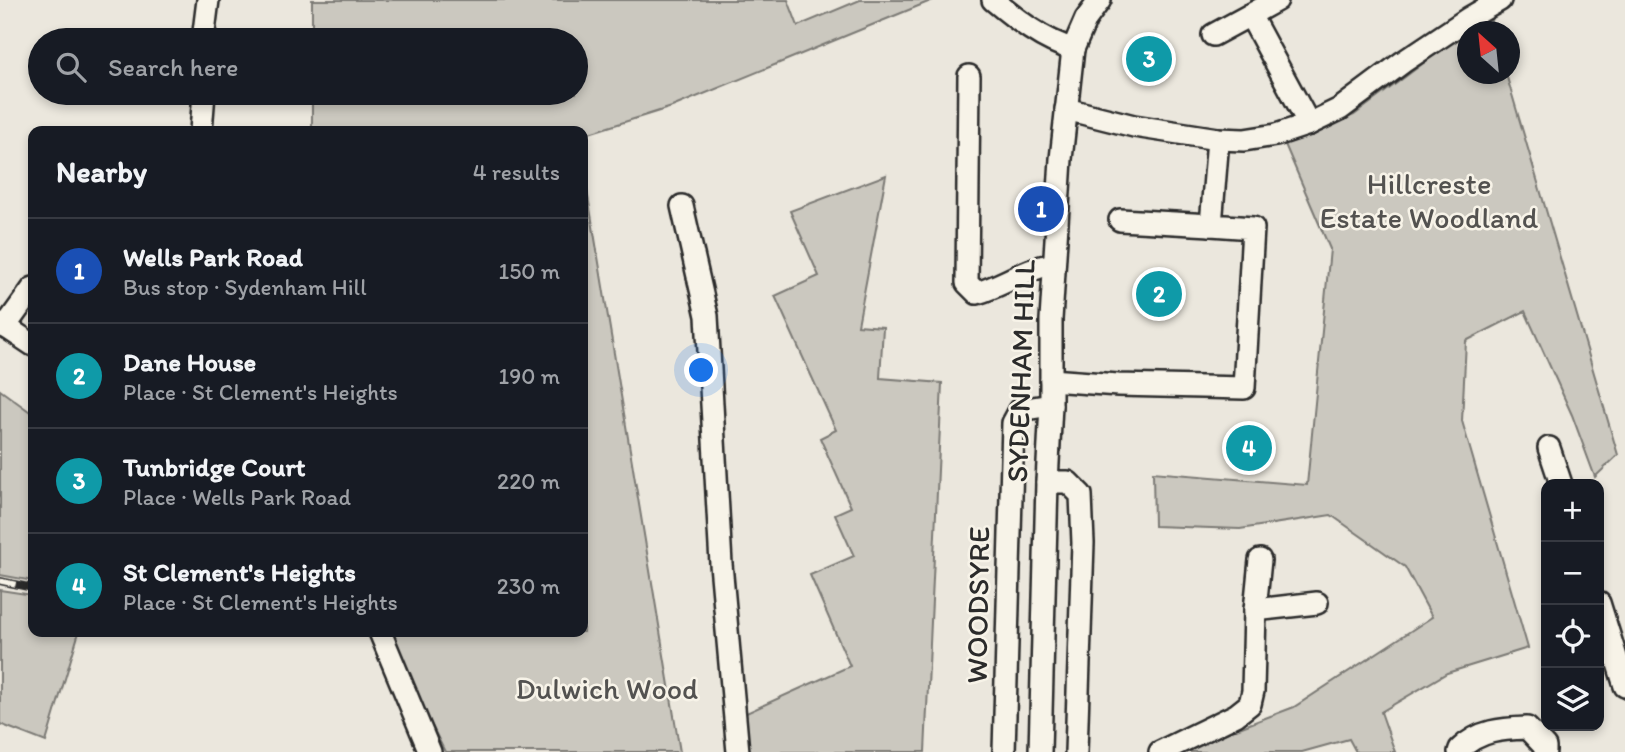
<!DOCTYPE html>
<html lang="en">
<head>
<meta charset="utf-8">
<style>
	:root { --surface:#171b24; --page:#20242c; --text:#f1f3f6; --muted:#9ea1a6; --line:#363941; --accent:#2563eb }
	body { margin:0; font-family:Itim,sans-serif; background:var(--page); color:var(--text) }
	.controls { position:absolute; right:21px; bottom:21px; display:grid; overflow:hidden; border-radius:14px; box-shadow:0 4px 10px #0003 }
	.controls button { width:63px; height:63px; display:grid; place-items:center; padding:0; border:0; border-bottom:2px solid var(--line); background:var(--surface); color:var(--text); font:35px sans-serif }
	.compass { position:absolute; left:1457px; top:21px; width:63px; height:63px; border-radius:50%; background:var(--surface); box-shadow:0 4px 10px #0003; rotate:333deg }
	.you { position:absolute; left:702px; top:371px; width:24px; height:24px; margin:-18px; border:5px solid #fff; border-radius:50%; background:#1a73e8; box-shadow:0 0 0 10px #1a73e833 }
	.badge { display:grid; place-items:center; width:46px; height:46px; border-radius:50%; background:var(--accent); color:#fff; font-size:23px; font-weight:700 }
	.pin { position:absolute; translate:-50% -50%; border:4px solid #fff; box-shadow:0 2px 7px #0006 }
	.list { margin:0; padding:0; list-style:none }
	h2 { display:flex; justify-content:space-between; align-items:center; height:91px; margin:0; padding:0 28px; font-size:30px }
	h2 small { font-size:23px; font-weight:400; color:var(--muted) }
	.list li { display:grid; grid-template-columns:46px 1fr auto; gap:21px; align-items:center; box-sizing:border-box; height:105px; padding:0 28px; border-top:2px solid var(--line) }
	.list b { display:block; font-size:26px; white-space:nowrap }
	.list p { margin:0; font-size:23px; white-space:nowrap; color:var(--muted) }
	.list em { font-size:23px; font-style:normal; color:var(--muted) }
	.icon { flex:none; width:38px; height:38px; fill:none; stroke:currentColor; stroke-width:2; stroke-linecap:round; stroke-linejoin:round }
	.map { position:relative; flex:none; width:1625px; height:752px; overflow:hidden }
	.search { position:absolute; background:var(--surface); box-shadow:0 4px 10px #0003; left:28px; top:28px; width:560px; height:77px; display:flex; align-items:center; gap:18px; box-sizing:border-box; padding:0 24px; border-radius:38px; color:var(--muted); font-size:26px }
	.panel { position:absolute; background:var(--surface); box-shadow:0 4px 10px #0003; left:28px; top:126px; width:560px; height:511px; border-radius:14px }
	.map>svg:first-child { display:block }
	.green { fill:#cbc8bf; stroke:#7b7a75; stroke-width:2 }
	.lines { fill:none; stroke-linecap:round; stroke-linejoin:round }
	.minor-casing { stroke:#2b2b2b; stroke-width:26 }
	.minor { stroke:#f7f3e8; stroke-width:21 }
	.rail-casing { stroke:#2b2b2b; stroke-width:8 }
	.rail { stroke:#f7f3e8; stroke-width:5; stroke-dasharray:16; stroke-linecap:butt }
	.labels { text-anchor:middle; stroke-width:5; stroke-linejoin:round; paint-order:stroke }
	.park-label { font-size:30px; fill:#535250; stroke:#f7f3e8 }
	.street-label { font-size:30px; fill:#2b2b2b; stroke:#f7f3e8 }
</style>
</head>
<body>
<div class="map">
<svg width="1625" height="752" viewBox="0 0 1625 752">
	<rect width="100%" height="100%" fill="#ebe7dd"/>
	<filter id="ink" filterUnits="userSpaceOnUse"><feTurbulence type="fractalNoise" baseFrequency=".0143" numOctaves="2"/><feDisplacementMap in="SourceGraphic" scale="14" xChannelSelector="R" yChannelSelector="G"/><feConvolveMatrix kernelMatrix="1 2 1 2 8 2 1 2 1" color-interpolation-filters="sRGB"/></filter>
	<g filter="url(#ink)">
		<g class="green">
			<path d="M312,0H788L798,26L860,0H933L672,107L583,135V131H312V93H576V40H312Z"/>
			<path d="M1489,14L1494,31L1468,32V74H1506L1618,455L1595,477L1572,415L1525,311L1466,341L1462,421L1528,648L1447,673L1381,712L1395,752H1356L1349,739L1302,752H1176L1294,707L1432,617L1405,567L1331,515L1240,529L1154,526L1153,472L1307,485L1330,249L1284,142L1354,115Z"/>
			<path d="M583,166L680,752H445L385,632H583Z"/>
			<path d="M886,175L858,325L883,327L880,378L942,383L925,752H751L747,745L744,714L850,666L810,575L854,556L835,514L851,507L820,438L836,430L775,296L819,276L790,211Z"/>
			<path d="M0,390L33,414V581L0,575Z"/>
			<path d="M0,590L33,595V632H79L46,742L0,724Z"/>
		</g>
		<g class="lines">
			<g class="minor-casing">
				<g id="minor">
					<path d="M993,0C1016,19 1043,41 1073,49"/>
					<path d="M1277,0L1250,15L1309,124"/>
					<path d="M1213,35L1250,15"/>
					<path d="M203,40L208,0"/>
					<path d="M969,76L967,283L977,293C1004,285 1024,269 1054,264"/>
					<path d="M1066,109L1134,126L1218,139L1244,140L1276,135L1309,124L1340,109L1403,62L1469,18L1500,0"/>
					<path d="M201,131L204,93"/>
					<path d="M682,206L707,316L721,564L738,752"/>
					<path d="M1120,220L1211,225"/>
					<path d="M0,323L33,345"/>
					<path d="M5,327L33,288"/>
					<path d="M1051,380L1118,385L1244,388L1253,228L1211,225L1218,139"/>
					<path d="M1549,448L1561,484"/>
					<path d="M1047,482H1068L1081,495L1083,543L1076,752"/>
					<path d="M1599,603L1625,686"/>
					<path d="M1255,610L1317,603"/>
					<path d="M380,632L430,752"/>
					<path d="M1004,752L1013,423L1020,410L1051,405"/>
					<path d="M1040,752L1047,482L1051,405V320L1061,159L1073,49L1086,19L1100,0"/>
					<path d="M1160,752L1236,715L1250,704L1253,691L1255,610L1260,560"/>
					<path d="M1459,752L1460,749C1480,730 1501,729 1527,728L1545,747V752"/>
				</g>
			</g>
			<use href="#minor" class="minor"/>
			<g class="rail-casing">
				<path id="rail" d="M0,581L33,588"/>
			</g>
			<use href="#rail" class="rail"/>
		</g>
	</g>
	<g class="labels">
		<g class="park-label">
			<text x="1429" y="194">Hillcreste<tspan x="1429" dy="34">Estate Woodland</tspan></text>
			<text x="607" y="699">Dulwich Wood</text>
		</g>
		<g class="street-label">
			<text transform="translate(1021 371) rotate(-88)" y="10">SYDENHAM HILL</text>
			<text transform="translate(978 605) rotate(-89)" y="10">WOODSYRE</text>
		</g>
	</g>
</svg>
<div class="controls">
<button>+</button>
<button>−</button>
<button><svg class="icon" aria-label="locate" viewBox="0 0 24 24"><circle cx="12" cy="12" r="6"/><path d="M12 2v4M12 18v4M2 12h4M18 12h4"/></svg></button>
<button><svg class="icon" aria-label="layers" viewBox="0 0 24 24"><path d="M12 4l9 5-9 5-9-5zM3 14l9 5 9-5"/></svg></button>
</div>
<svg class="compass" viewBox="-18 -18 36 36"><path d="M0-13l5 13h-10z" fill="#e53935"/><path d="M0 13l5-13h-10z" fill="#9ea1a6"/></svg>
<div class="you"></div>
<div class="pin badge" style="left:1041px;top:209px;background:#1a4fb4">1</div>
<div class="pin badge" style="left:1159px;top:294px;background:#0f9aa8">2</div>
<div class="pin badge" style="left:1149px;top:59px;background:#0f9aa8">3</div>
<div class="pin badge" style="left:1249px;top:448px;background:#0f9aa8">4</div>
<div class="search"><svg class="icon" aria-label="search" viewBox="0 0 24 24"><circle cx="10" cy="10" r="6"/><path d="M15 15l6 6"/></svg>Search here</div>
<section class="panel">
<h2>Nearby<small>4 results</small></h2>
<ul class="list">
<li><span class="badge" style="background:#1a4fb4">1</span><div><b>Wells Park Road</b><p>Bus stop · Sydenham Hill</p></div><em>150 m</em></li>
<li><span class="badge" style="background:#0f9aa8">2</span><div><b>Dane House</b><p>Place · St Clement's Heights</p></div><em>190 m</em></li>
<li><span class="badge" style="background:#0f9aa8">3</span><div><b>Tunbridge Court</b><p>Place · Wells Park Road</p></div><em>220 m</em></li>
<li><span class="badge" style="background:#0f9aa8">4</span><div><b>St Clement's Heights</b><p>Place · St Clement's Heights</p></div><em>230 m</em></li>
</ul>
</section>
</div>
</body>
</html>
